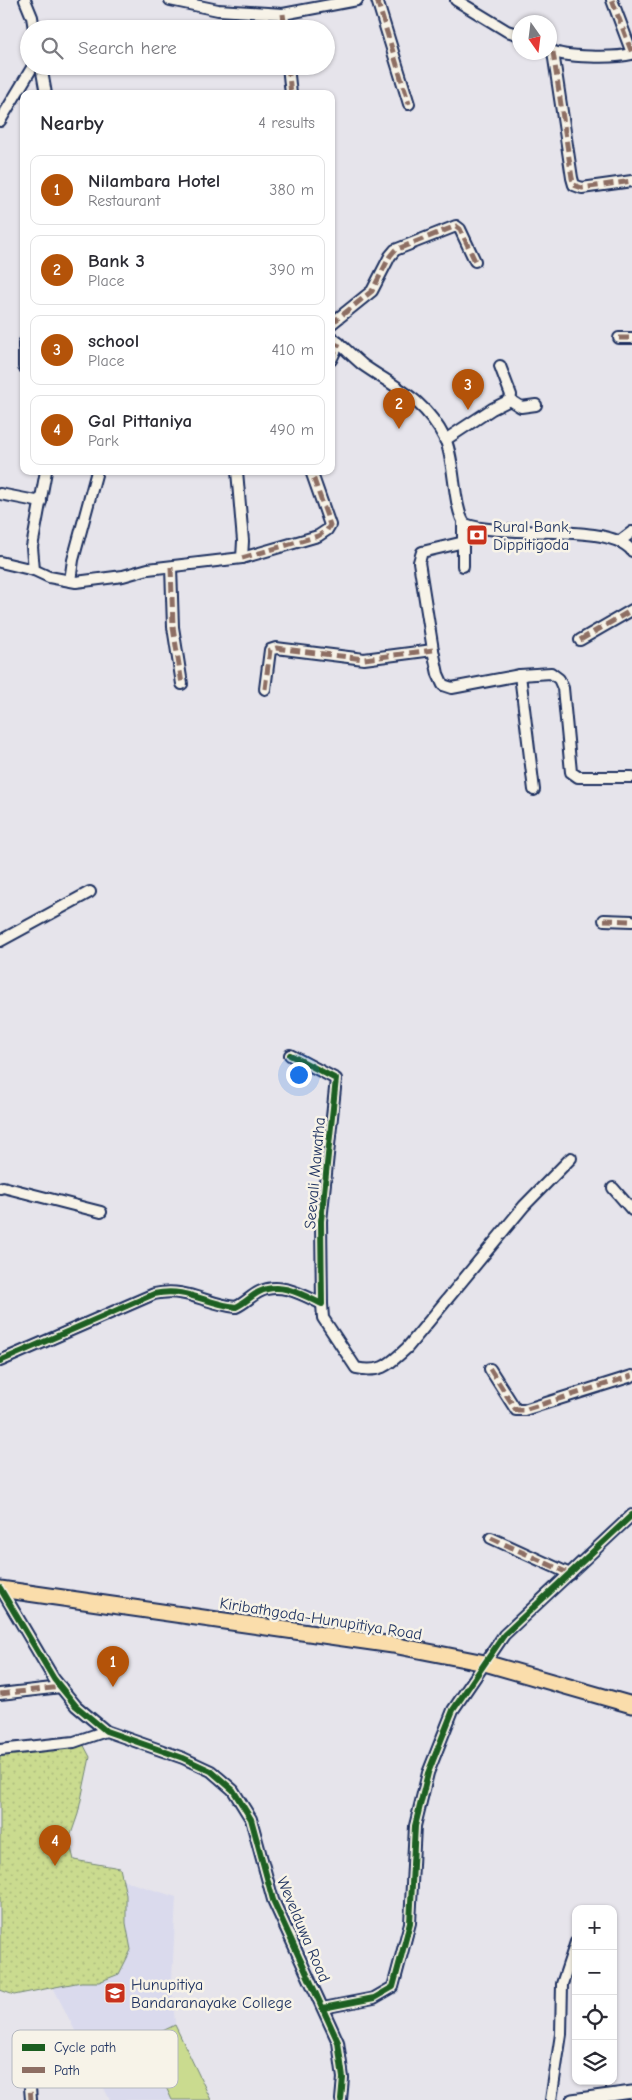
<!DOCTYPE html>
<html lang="en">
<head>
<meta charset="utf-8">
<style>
	:root { --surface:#fff; --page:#f7f7f7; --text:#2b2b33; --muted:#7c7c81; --line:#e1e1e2; --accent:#b45309 }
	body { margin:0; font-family:"Comic Neue",sans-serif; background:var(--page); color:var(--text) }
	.controls { position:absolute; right:15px; bottom:15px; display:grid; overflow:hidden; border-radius:10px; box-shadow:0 1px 4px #0004 }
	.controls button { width:45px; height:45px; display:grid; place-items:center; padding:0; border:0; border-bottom:1px solid var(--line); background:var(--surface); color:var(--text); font:25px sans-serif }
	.compass { position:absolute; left:512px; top:15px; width:45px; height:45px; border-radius:50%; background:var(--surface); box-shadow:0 1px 4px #0004; rotate:166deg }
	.you { position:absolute; left:298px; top:1074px; width:18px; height:18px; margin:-12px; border:4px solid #fff; border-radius:50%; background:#1a73e8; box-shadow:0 0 0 8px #1a73e833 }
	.badge { display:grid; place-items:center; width:32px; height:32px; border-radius:50%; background:var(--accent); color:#fff; font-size:16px; font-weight:700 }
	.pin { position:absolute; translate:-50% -41px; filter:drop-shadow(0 1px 2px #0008) }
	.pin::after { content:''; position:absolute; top:26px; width:18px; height:15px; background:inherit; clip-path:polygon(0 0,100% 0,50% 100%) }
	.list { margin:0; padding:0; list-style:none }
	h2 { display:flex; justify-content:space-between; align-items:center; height:65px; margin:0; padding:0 20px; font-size:21px }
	h2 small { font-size:16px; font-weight:400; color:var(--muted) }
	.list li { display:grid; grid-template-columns:32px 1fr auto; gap:15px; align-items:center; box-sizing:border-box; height:70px; margin:0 10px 10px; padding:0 10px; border:1px solid var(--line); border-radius:10px }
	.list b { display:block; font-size:19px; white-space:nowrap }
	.list p { margin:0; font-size:16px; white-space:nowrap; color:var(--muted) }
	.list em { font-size:16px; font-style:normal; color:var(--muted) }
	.icon { flex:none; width:28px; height:28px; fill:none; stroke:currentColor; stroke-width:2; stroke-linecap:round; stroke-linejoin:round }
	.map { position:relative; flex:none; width:632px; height:2100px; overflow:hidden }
	.search { position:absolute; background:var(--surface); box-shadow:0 1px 4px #0004; left:20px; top:20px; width:315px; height:55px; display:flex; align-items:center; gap:12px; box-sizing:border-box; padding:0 18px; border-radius:28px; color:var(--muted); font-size:19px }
	.panel { position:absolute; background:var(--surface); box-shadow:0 1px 4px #0004; left:20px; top:90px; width:315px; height:385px; border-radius:10px }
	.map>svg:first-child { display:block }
	.built { fill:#dadaed }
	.green { fill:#cadb8f; stroke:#728576 }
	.park { fill:url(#park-dots); stroke:#728576 }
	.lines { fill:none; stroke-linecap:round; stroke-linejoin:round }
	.minor-casing { stroke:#1b2f5e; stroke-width:14 }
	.tertiary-casing { stroke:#1b2f5e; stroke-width:15 }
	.primary-casing { stroke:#1b2f5e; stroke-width:19 }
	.minor { stroke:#f7f3e8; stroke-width:10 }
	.tertiary { stroke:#f7f3e8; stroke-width:11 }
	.primary { stroke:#faddab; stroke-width:15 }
	.quiet { stroke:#8d6e63; stroke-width:5; stroke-dasharray:10 5; stroke-linecap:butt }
	.cycleway-casing { stroke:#f7f3e8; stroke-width:9 }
	.cycleway { stroke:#1b5e20; stroke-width:6 }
	.labels { text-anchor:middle; stroke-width:5; stroke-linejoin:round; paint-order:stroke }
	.poi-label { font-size:16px; fill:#1b2f5e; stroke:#f7f3e8; text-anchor:start }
	.street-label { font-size:16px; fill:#1b2f5e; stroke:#f7f3e8 }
	.key { fill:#f7f3e8; stroke:#b5b8bf; stroke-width:1 }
	.key-label { font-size:14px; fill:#1b2f5e }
</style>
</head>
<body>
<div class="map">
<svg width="632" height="2100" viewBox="0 0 632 2100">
	<defs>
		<pattern id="park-dots" width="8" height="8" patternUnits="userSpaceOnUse" patternTransform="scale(1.25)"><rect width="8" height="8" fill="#cadb8f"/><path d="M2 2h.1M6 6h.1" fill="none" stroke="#adbc7e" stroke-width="1.8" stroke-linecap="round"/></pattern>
	</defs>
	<rect width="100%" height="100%" fill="#e6e4eb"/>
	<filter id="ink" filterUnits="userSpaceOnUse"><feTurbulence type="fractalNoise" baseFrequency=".02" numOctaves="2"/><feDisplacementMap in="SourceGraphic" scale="10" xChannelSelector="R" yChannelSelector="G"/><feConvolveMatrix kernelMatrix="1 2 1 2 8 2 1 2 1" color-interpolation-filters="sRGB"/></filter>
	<g filter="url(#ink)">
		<path class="built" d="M122,1880L176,1897L172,1981L175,2025L144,2040L172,2100H110L53,1987L81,1982H99L131,1950L126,1923V1895Z"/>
		<path class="green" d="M175,2025L211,2100H172L144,2040Z"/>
		<path class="park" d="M81,1740L90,1757L78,1814L69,1840L74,1860L120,1868L126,1895V1923L131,1950L119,1974L99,1982H81L14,1995L0,1990V1750Z"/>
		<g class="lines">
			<g class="minor-casing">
				<g id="minor">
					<path d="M25,0L32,17L34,29"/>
					<path d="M170,0L218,10L283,14L357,0"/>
					<path d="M377,0L409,104"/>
					<path d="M456,0L507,31L520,35"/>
					<path d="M612,0L632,53"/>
					<path d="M283,14L285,29"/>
					<path d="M550,50C563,58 616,58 632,54"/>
					<path d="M553,52L572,178L574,185L582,188L632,181"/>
					<path d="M41,66L46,94"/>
					<path d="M288,66L291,94"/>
					<path d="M0,121L33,66"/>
					<path d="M331,324L372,291L390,256L395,250L456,226L460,229L475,261"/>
					<path d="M331,337C342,345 352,356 363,365C396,388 425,399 445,439C455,459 453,509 465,524C503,539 609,521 632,551"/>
					<path d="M619,338H632"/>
					<path d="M24,343V367"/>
					<path d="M331,360L339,343"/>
					<path d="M510,400L521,407L536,405"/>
					<path d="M445,440L492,409L510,400L511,395L500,366"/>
					<path d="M46,471L32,547L34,570L49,577L76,582L123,576L148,569L242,558L243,541L237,471"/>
					<path d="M0,494L41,502"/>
					<path d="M463,523V566"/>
					<path d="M620,541L632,532"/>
					<path d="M464,542L422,552L419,562L433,650L438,674L443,685L452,688L520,675L551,673L559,679L563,688L571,772L578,777H632"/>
					<path d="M242,558L318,536L327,530L330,525L311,471"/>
					<path d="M0,562L34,570"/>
					<path d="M171,567L173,627L182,684"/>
					<path d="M70,581L73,560L97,471"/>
					<path d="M580,640L632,610"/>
					<path d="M520,675L534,790"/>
					<path d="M265,689L270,650L276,648L364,659L433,650"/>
					<path d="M604,920L632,921"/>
					<path d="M0,941L90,892"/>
					<path d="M0,1188L3,1187L101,1212"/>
					<path d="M613,1188L632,1210"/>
					<path d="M322,1304L323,1318L356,1368C382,1374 390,1363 407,1348L524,1206L571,1158"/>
					<path d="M0,1361L154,1294C187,1287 205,1304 236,1307C245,1303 251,1296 259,1292C280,1281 303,1295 322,1304L321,1221L336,1079L290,1055"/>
					<path d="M490,1369L516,1410H524L632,1376"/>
					<path d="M491,1538L570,1574"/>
					<path d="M1,1589L54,1679L76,1706L106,1731L183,1758L211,1771L233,1790L251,1819L273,1900L338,2042L343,2078L341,2100"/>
					<path d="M0,1694L61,1687"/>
					<path d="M0,1750L74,1742L106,1731"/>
					<path d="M323,2008L374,1998L393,1987L410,1923L415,1826L428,1773L453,1710L504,1635L632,1515"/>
					<path d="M28,2062L31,2100"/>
					<path d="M551,2100L561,2034L562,1984L576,1942"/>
				</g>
			</g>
			<g class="tertiary-casing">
				<path id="tertiary" d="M572,2100L632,2092"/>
			</g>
			<g class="primary-casing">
				<path id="primary" d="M0,1589L393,1645L485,1663L632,1705"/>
			</g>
			<use href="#minor" class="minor"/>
			<use href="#tertiary" class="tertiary"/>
			<use href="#primary" class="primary"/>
			<g class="quiet">
				<path d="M377,0L409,104"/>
				<path d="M612,0L632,53"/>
				<path d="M283,14L285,29"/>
				<path d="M553,52L572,178L574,185L582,188L632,181"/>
				<path d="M288,66L291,94"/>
				<path d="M331,324L372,291L390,256L395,250L456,226L460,229L475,261"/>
				<path d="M619,338H632"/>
				<path d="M331,360L339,343"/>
				<path d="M242,558L318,536L327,530L330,525L311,471"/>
				<path d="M171,567L173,627L182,684"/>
				<path d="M580,640L632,610"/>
				<path d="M265,689L270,650L276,648L364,659L433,650"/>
				<path d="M604,920L632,921"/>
				<path d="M490,1369L516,1410H524L632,1376"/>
				<path d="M491,1538L570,1574"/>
				<path d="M0,1694L61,1687"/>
				<path d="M28,2062L31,2100"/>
			</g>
			<g class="cycleway-casing">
				<g id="cycleway">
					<path d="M0,1361L154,1294C187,1287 205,1304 236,1307C245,1303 251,1296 259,1292C280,1281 303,1295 322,1304L321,1221L336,1079L290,1055"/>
					<path d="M0,1588L54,1679L76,1706L106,1731L183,1758L211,1771L233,1790L251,1819L273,1900L338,2042L343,2078L341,2100"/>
					<path d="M323,2008L374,1998L393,1987L410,1923L415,1826L428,1773L453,1710L504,1635L632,1515"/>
				</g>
			</g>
			<use href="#cycleway" class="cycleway"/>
		</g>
	</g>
	<defs>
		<g id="bank-square" transform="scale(1.125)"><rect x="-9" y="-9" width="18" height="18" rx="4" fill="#c8321e" stroke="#f7f3e8"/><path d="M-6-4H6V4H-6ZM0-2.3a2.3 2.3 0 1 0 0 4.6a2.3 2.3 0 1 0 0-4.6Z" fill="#fff"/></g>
		<g id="school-square" transform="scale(1.125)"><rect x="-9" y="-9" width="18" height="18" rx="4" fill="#c8321e" stroke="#f7f3e8"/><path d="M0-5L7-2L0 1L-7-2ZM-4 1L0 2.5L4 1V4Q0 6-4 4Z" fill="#fff"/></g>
	</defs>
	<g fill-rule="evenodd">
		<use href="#bank-square" x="477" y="535"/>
		<use href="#school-square" x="115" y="1993"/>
	</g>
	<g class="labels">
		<g class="poi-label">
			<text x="493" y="532">Rural Bank,<tspan x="493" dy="18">Dippitigoda</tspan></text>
			<text x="131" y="1990">Hunupitiya<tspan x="131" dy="18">Bandaranayake College</tspan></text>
		</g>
		<g class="street-label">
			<text transform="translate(314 1173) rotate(-85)" y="6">Seevali Mawatha</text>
			<text transform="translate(321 1618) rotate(9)" y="6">Kiribathgoda-Hunupitiya Road</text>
			<text transform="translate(304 1929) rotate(67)" y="6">Wevelduwa Road</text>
		</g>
	</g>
	<rect x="12" y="2030" width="166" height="58" rx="8" class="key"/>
	<rect x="22" y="2044" width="23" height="7" fill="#1b5e20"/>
	<rect x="22" y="2067" width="23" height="6" fill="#8d6e63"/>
	<g class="key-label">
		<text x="54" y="2052">Cycle path</text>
		<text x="54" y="2075">Path</text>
	</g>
</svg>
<div class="controls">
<button>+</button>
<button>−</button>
<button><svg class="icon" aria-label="locate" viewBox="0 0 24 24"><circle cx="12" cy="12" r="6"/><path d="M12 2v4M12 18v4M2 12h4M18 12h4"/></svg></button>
<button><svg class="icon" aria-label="layers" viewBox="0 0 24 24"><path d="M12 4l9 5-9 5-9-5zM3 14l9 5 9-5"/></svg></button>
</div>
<svg class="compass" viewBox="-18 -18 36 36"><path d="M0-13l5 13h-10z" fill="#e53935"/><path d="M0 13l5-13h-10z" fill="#7c7c81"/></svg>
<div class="you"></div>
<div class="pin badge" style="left:113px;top:1687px">1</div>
<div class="pin badge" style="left:399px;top:429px">2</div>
<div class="pin badge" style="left:468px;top:410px">3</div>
<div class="pin badge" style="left:55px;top:1866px">4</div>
<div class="search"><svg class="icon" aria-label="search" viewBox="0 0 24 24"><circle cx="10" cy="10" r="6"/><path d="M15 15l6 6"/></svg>Search here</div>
<section class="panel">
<h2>Nearby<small>4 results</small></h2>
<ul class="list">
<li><span class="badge">1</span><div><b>Nilambara Hotel</b><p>Restaurant</p></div><em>380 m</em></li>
<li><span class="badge">2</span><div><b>Bank 3</b><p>Place</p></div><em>390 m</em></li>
<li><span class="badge">3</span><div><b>school</b><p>Place</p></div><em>410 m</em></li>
<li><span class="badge">4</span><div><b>Gal Pittaniya</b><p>Park</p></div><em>490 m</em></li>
</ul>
</section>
</div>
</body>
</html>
